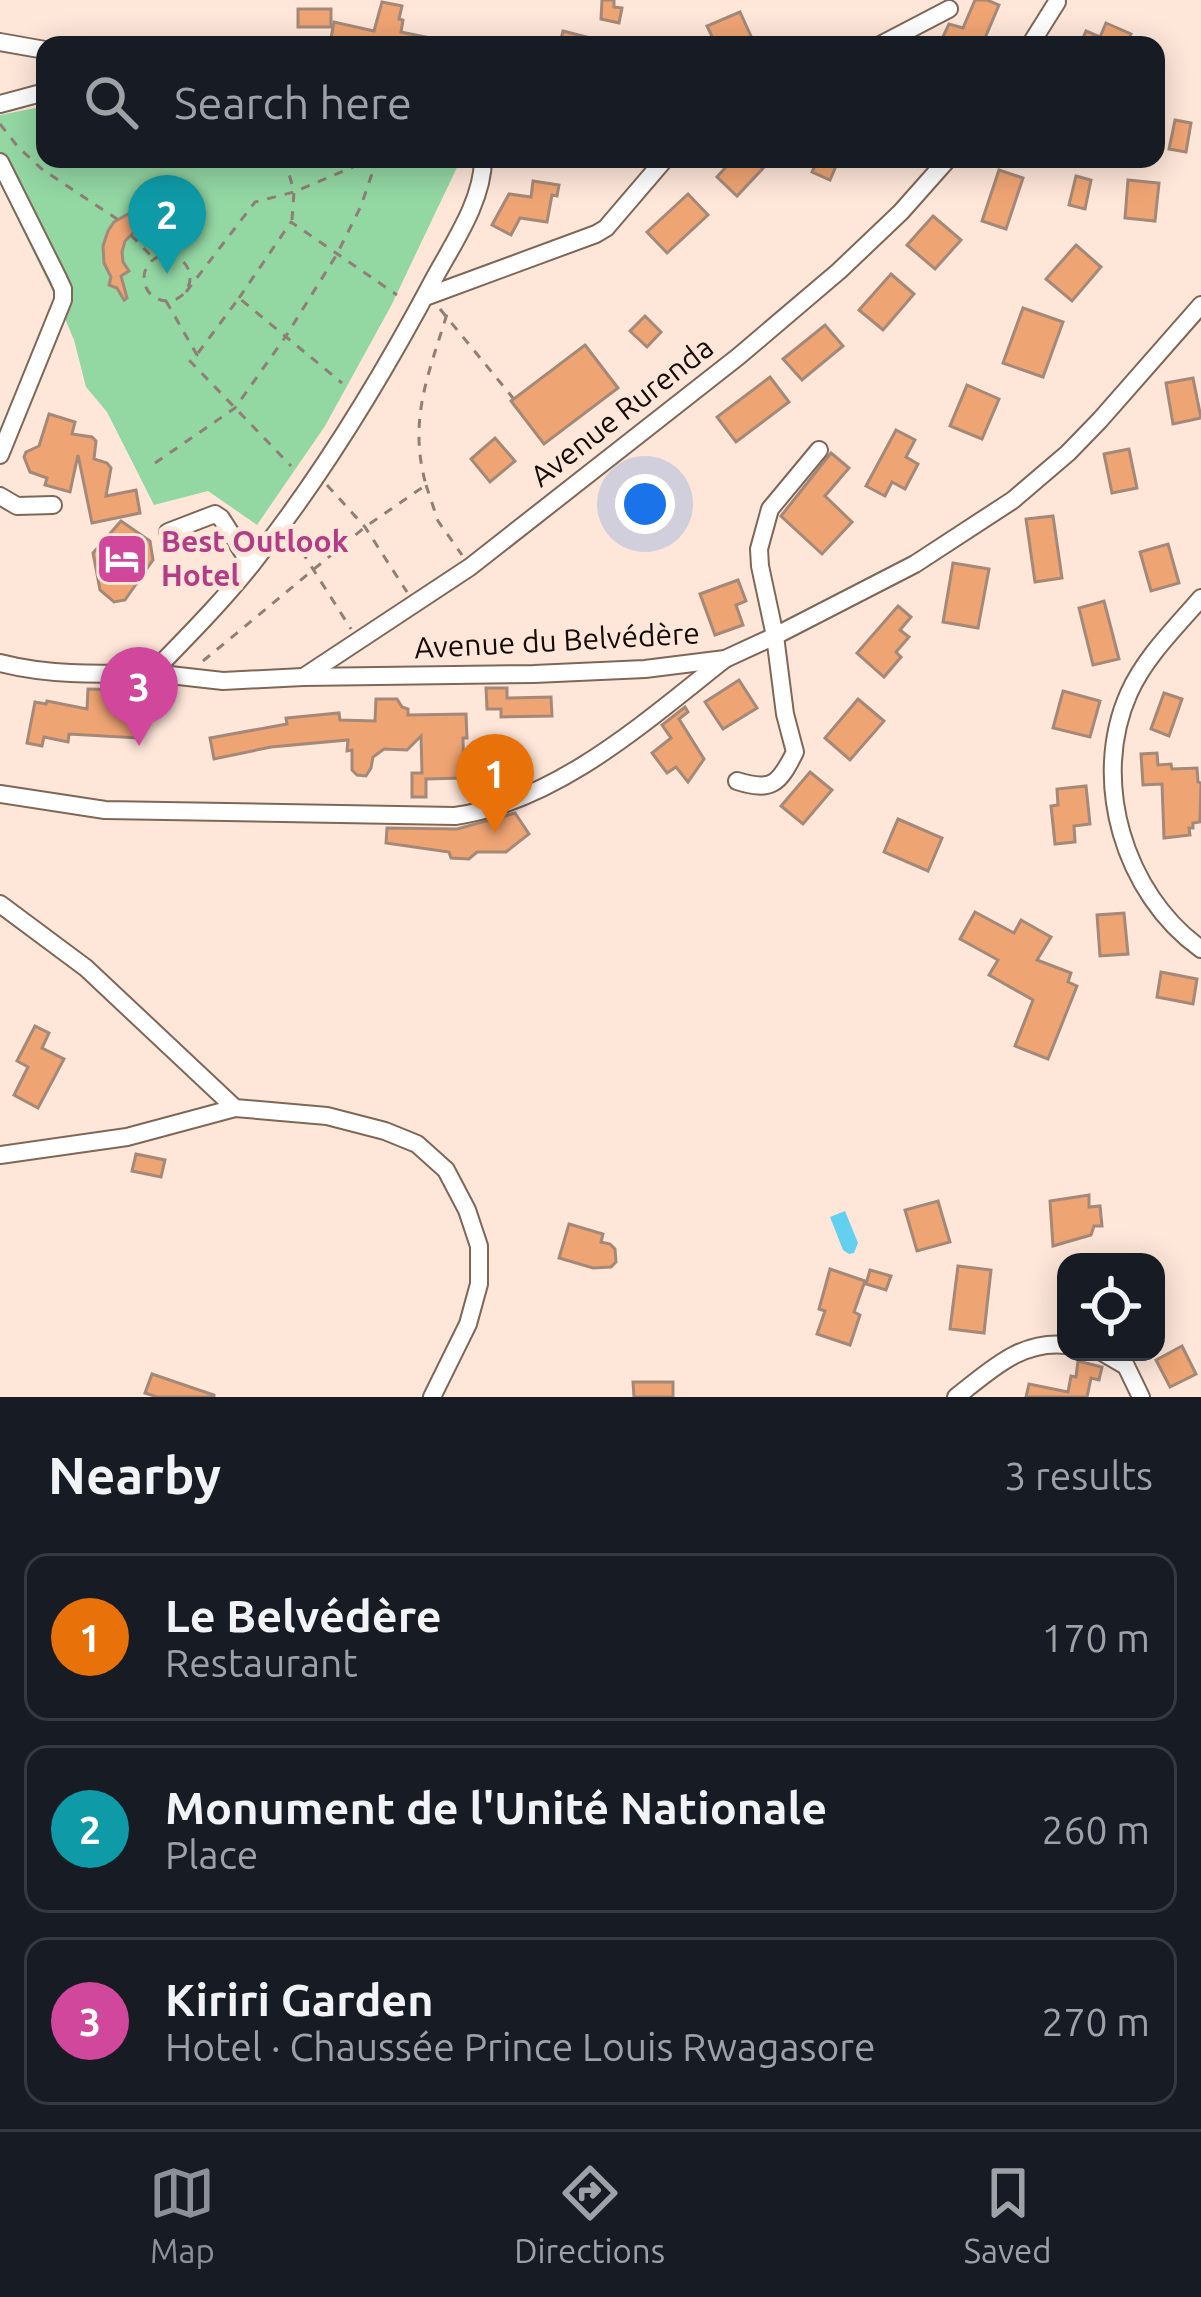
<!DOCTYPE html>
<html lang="en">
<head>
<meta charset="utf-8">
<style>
	:root { --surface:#171b24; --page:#242831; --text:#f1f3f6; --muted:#9ea1a6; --line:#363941; --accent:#8c9099 }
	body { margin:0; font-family:Ubuntu,sans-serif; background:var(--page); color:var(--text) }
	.controls { position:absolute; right:36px; bottom:36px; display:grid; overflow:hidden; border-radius:24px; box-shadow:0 6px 30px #0003 }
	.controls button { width:108px; height:108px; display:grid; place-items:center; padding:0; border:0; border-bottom:3px solid var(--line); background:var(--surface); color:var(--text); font:60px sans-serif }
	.you { position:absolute; left:645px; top:504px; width:42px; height:42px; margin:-30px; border:9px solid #fff; border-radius:50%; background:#1a73e8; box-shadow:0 0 0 18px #1a73e833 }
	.badge { display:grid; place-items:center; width:78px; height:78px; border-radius:50%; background:var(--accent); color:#fff; font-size:39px; font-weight:700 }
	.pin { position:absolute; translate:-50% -99px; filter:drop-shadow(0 3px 6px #0008) }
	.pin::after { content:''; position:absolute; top:63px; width:42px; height:36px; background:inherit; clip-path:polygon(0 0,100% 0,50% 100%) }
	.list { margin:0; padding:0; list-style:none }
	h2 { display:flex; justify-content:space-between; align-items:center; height:156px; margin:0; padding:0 48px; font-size:51px }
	h2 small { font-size:39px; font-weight:400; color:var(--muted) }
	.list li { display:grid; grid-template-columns:78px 1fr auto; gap:36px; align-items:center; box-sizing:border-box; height:168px; margin:0 24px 24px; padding:0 24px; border:3px solid var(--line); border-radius:24px }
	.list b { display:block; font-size:45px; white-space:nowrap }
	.list p { margin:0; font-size:39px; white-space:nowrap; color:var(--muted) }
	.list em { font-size:39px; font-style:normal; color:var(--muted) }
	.icon { flex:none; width:66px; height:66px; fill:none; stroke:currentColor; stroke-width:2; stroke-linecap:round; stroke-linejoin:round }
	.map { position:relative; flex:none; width:1201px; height:1397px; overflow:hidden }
	.search { position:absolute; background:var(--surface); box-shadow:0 6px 30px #0003; left:36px; right:36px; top:36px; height:132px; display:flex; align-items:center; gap:30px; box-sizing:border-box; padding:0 42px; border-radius:24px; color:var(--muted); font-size:45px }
	.sheet { height:732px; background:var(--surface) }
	nav { display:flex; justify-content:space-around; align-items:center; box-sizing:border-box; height:168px; border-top:3px solid var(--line); background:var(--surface); font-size:33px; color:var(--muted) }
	nav a { display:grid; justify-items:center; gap:6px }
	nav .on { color:var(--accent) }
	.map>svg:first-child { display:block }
	.green { fill:#93d7a3 }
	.water { fill:#63d0f0 }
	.building { fill:#efa473; stroke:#a48979; stroke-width:3 }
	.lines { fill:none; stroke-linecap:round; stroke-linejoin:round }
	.minor-casing { stroke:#7f6757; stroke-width:20 }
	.path { stroke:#8f7f75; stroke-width:3; stroke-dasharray:9 9; stroke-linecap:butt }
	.minor { stroke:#fff; stroke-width:16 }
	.labels { text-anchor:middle; stroke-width:10; stroke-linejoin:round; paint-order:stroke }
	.street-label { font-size:30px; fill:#130a05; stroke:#fee7d9 }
	.hotel-label { font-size:30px; font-weight:bold; fill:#b23c85; stroke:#fee7d9; text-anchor:start }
</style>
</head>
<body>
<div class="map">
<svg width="1201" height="1397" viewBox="0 0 1201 1397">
	<rect width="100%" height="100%" fill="#fee7d9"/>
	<path class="green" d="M45,106V159H461L391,306L325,426L257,525L208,491L154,505L107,412L86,387L74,340L58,302L0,184V115Z"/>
	<path class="water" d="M845,1211L858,1243L854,1253L849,1254L843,1250L830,1217Z"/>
	<g class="building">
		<path d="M602,0H614V7L622,8L619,23L601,19Z"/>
		<path d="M975,0H987L999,5L982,45H939L949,24L963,28Z"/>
		<path d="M382,2L402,6L399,19L403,20L401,32L440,40V45H353V43L331,38L334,22L374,31Z"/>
		<rect x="298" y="9" width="33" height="18"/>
		<path d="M740,12L755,45H716L707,26Z"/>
		<path d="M1106,23L1131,34L1126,45H1080L1086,31L1100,37Z"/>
		<path d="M563,31L602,41V45L560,43Z"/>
		<path d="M1175,120L1191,123L1186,152L1169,149Z"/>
		<path d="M733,159H761L767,164L737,196L717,177Z"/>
		<path d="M818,159H839L830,180L812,172Z"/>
		<path d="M999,170L1023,178L1006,229L982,221Z"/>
		<path d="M1076,176L1091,180L1085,209L1069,205Z"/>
		<path d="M1128,180L1159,183L1155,221L1125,218Z"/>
		<path d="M533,181L559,185L557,196L552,195L547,222L520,218L511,235L492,225L509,194L531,197Z"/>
		<path d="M688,194L708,215L667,253L647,232Z"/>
		<path d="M137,209L166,211L182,223H191L193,231L187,238L178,236L170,244L162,235L153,231L142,229L134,232L125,241L122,252L123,262L129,271L121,276L127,298L124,300L117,288L109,285L111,277L104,263L103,246L108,231L114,222Z"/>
		<path d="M933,216L961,240L935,269L907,245Z"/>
		<path d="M1076,245L1101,267L1072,301L1046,279Z"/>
		<path d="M891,274L914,294L883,330L859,310Z"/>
		<path d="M1023,308L1063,322L1043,377L1003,363Z"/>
		<path d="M645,316L661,332L647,347L630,331Z"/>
		<path d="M825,325L843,346L802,380L783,359Z"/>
		<path d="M585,345L618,388L544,444L511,401Z"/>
		<path d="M770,377L789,402L736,442L717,417Z"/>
		<path d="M1193,378L1201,418L1173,424L1166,383Z"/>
		<path d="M967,385L999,399L982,439L950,426Z"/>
		<path d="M49,414L75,422L72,434L92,437L96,441L94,459L107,463L111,468L106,496L136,490L140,513L92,523L78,455L70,492L45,485L47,478L30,472L24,457L26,452L39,446Z"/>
		<path d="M896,430L915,440L906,457L918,464L905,489L892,482L885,496L866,486Z"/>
		<path d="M495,438L515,461L490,482L471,459Z"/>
		<path d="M1129,449L1137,488L1112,493L1104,454Z"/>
		<path d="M831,453L849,468L825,496L852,522L822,554L781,516Z"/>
		<path d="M1053,516L1062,578L1035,582L1026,519Z"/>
		<path d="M121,521L150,541L153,560L125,600L114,602L100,590L93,553Z"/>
		<path d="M1168,544L1179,583L1151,591L1140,552Z"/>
		<path d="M953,563L989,569L978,628L943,622Z"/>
		<path d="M738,580L746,601L736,605L743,625L715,635L700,594Z"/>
		<path d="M1104,601L1119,659L1093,665L1079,608Z"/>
		<path d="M898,606L911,617L900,630L909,637L896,652L901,657L884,677L857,653Z"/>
		<path d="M739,680L757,708L723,729L705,702Z"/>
		<path d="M486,688H507V698L551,697L552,716L501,717V709H487Z"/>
		<path d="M88,689L126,690L125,699L140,700L138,738L69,734L68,742L44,737L42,746L27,743L35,702L46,704L47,701L87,709Z"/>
		<path d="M1063,691L1100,701L1090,737L1053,728Z"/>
		<path d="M1164,693L1182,699L1169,736L1151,729Z"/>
		<path d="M376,699H397L402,707L408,709V715L466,714L467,738H463L464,778L426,779V797H412V773H422L421,736L407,750L384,749L373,757L371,768L366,776L357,775L352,770V750L347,751L348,740L271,747L214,759L210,738L287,724L286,718L339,713L340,720L375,721Z"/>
		<path d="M858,699L884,721L850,760L825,738Z"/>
		<path d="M685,707L688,712L679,719L704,759L688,782L676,767L667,773L652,753L671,738L662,725Z"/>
		<path d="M1157,753L1158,765L1171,764L1172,769L1197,768L1198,782L1201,783L1200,822L1193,823V828H1189L1190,835L1164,838L1162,784L1143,785L1141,754Z"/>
		<path d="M810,772L832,790L803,824L781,806Z"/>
		<path d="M486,775L488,796L471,797L469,777Z"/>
		<path d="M1086,786L1090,824L1074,826L1075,842L1055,844L1051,806L1058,805L1057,789Z"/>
		<path d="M515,813L529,834L506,852H477L469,859L451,858L449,852L386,843L387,828L457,829Z"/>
		<path d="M898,819L942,838L928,871L884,852Z"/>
		<path d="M975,912L1014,933L1021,920L1051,937L1037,960L1071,973L1068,982L1077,986L1048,1059L1015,1046L1033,1000L989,975L998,960L960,939Z"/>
		<path d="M1124,913L1128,954L1100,956L1097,915Z"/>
		<path d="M1161,972L1197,979L1193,1004L1157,997Z"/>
		<path d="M35,1026L49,1033L42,1048L64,1059L38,1108L14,1095L28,1067L17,1061Z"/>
		<path d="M136,1154L165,1160L161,1177L132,1171Z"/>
		<path d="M1089,1195V1207L1100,1206L1102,1226H1094L1091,1235L1053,1246L1050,1201Z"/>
		<path d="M938,1201L950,1242L917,1251L905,1210Z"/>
		<path d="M569,1224L603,1234L601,1242L610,1244L615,1249L616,1262L611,1267L593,1268L559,1258Z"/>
		<path d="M958,1266L991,1270L984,1333L950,1329Z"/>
		<path d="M830,1269L865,1281L854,1312L860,1315L850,1345L817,1334L825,1311L819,1309Z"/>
		<path d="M870,1270L891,1276L886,1290L866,1284Z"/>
		<path d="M1182,1346L1196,1374L1170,1387L1156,1360Z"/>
		<path d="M1078,1361L1102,1367L1099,1380L1091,1378L1087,1397H1026L1029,1384L1068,1392L1071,1376L1076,1377Z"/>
		<path d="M152,1374L214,1395V1397H157L145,1393Z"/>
		<path d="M633,1382H673V1397H634Z"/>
	</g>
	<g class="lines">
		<g class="minor-casing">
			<g id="minor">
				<path d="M0,42L45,50"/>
				<path d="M880,45L949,9"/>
				<path d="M1030,45L1057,2"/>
				<path d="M0,104L45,92"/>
				<path d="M0,162L58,278L63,289V300L0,455"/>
				<path d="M425,297L596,234L606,228L665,159"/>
				<path d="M0,496L17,506L53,505"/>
				<path d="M168,532L215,514L221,518L251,565"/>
				<path d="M1201,598C1176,627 1145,657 1129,693C1090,780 1124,894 1201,949"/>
				<path d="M0,663C50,676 101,674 152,673C186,638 221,603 252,564C322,476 382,377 435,277C454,242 483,200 483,159"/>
				<path d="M152,673L223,681L303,677L534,674L645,669L725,659L775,636L915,564L1013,500L1068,453L1100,420L1201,305"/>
				<path d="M305,676L470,567L739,356L839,271L901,212L948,159"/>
				<path d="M737,781C772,792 779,784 795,752L785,714L775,636L760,566L759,549L770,509L819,450"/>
				<path d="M0,794L105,810L455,816C558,801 646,721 725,659"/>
				<path d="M0,904L86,968L235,1108L327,1116L385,1131L417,1144L446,1170L467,1210L479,1246V1284L468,1324L432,1397"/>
				<path d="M0,1155L127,1137L235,1108"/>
				<path d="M1102,1352L1126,1366L1141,1397"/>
				<path d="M956,1397C990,1371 1020,1340 1066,1345"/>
			</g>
		</g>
		<g class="path">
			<path d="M0,124L18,147L43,170L117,219"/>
			<path d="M292,220L294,192L372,159"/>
			<path d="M131,235L154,259"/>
			<circle cx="167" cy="278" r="23"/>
			<path d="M186,292L255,202L294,192L285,159"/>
			<path d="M239,298L291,222L397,295"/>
			<path d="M166,301L197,355L189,360L291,466"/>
			<path d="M440,309L513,398"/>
			<path d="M198,353L239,298L342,383"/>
			<path d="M155,463L235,408L286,336L337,254L361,206L377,159"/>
			<path d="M327,485L365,527L407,592"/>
			<path d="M426,485L438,521L462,555"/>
			<path d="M292,536L351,629"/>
			<path d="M203,661L365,527L426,485C408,420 428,376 447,314"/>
		</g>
		<use href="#minor" class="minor"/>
	</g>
	<defs>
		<g id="hotel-square" transform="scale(2.7)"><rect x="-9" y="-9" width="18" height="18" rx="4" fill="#d1479c" stroke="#fee7d9"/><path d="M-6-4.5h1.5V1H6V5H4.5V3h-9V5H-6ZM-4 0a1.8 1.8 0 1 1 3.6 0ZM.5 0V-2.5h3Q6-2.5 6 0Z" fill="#fff"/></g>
	</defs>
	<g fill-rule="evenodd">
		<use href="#hotel-square" x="122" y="559"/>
	</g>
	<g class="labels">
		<g class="street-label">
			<text transform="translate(622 412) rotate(-38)" y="10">Avenue Rurenda</text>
			<text transform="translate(557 641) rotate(-3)" y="10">Avenue du Belvédère</text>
		</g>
		<g class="hotel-label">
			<text x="161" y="552">Best Outlook<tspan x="161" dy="34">Hotel</tspan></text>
		</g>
	</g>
</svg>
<div class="controls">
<button><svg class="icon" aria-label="locate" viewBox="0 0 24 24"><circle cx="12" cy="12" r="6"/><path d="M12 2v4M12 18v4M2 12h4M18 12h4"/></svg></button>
</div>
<div class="you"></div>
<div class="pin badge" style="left:495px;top:833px;background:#e8710a">1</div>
<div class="pin badge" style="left:167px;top:274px;background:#0f9aa8">2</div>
<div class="pin badge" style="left:139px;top:746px;background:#d1479c">3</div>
<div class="search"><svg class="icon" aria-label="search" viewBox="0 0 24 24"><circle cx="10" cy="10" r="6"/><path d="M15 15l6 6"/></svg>Search here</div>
</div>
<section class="sheet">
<h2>Nearby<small>3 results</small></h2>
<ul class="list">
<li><span class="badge" style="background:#e8710a">1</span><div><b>Le Belvédère</b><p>Restaurant</p></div><em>170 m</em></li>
<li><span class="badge" style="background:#0f9aa8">2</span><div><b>Monument de l'Unité Nationale</b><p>Place</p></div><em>260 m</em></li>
<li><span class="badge" style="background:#d1479c">3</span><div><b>Kiriri Garden</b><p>Hotel · Chaussée Prince Louis Rwagasore</p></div><em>270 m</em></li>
</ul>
</section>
<nav>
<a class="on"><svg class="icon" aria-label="map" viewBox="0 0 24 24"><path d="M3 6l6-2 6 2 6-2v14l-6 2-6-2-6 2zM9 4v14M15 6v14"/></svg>Map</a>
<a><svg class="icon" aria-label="directions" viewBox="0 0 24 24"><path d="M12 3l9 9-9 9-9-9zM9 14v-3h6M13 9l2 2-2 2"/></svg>Directions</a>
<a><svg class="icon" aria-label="saved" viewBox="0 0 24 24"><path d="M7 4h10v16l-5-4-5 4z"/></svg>Saved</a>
</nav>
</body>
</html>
